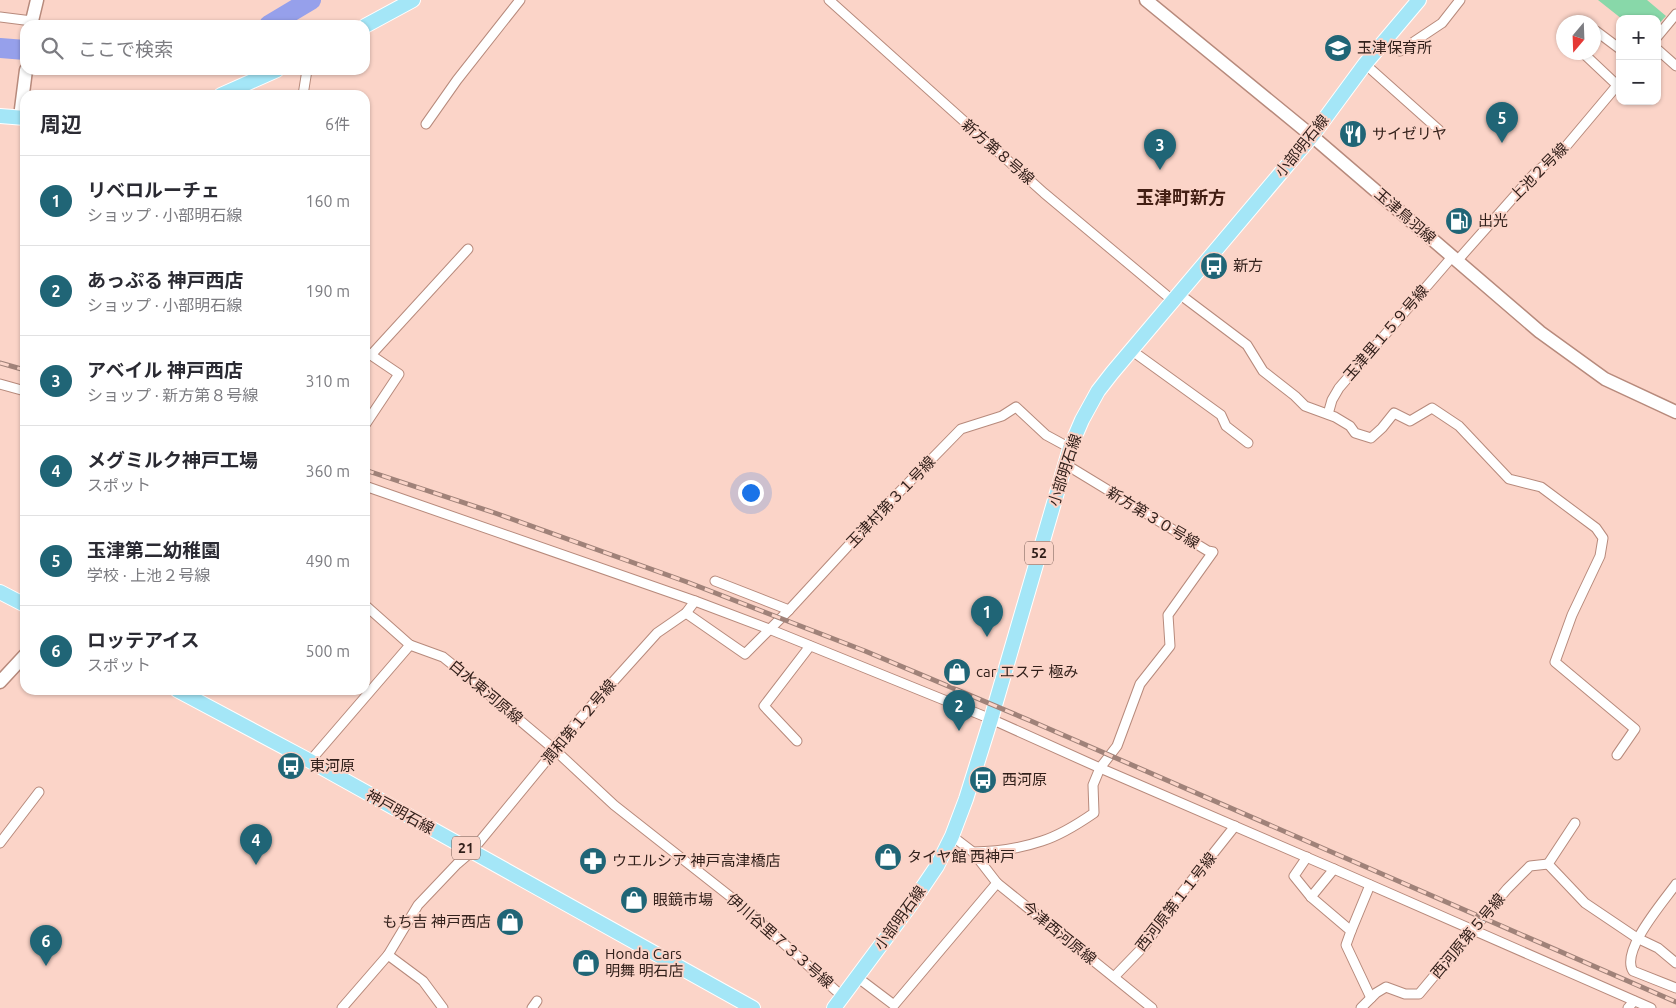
<!DOCTYPE html>
<html lang="ja">
<head>
<meta charset="utf-8">
<style>
	:root { --surface:#fff; --page:#f2f2f3; --text:#2b2b33; --muted:#7c7c81; --line:#e1e1e2; --accent:#206576 }
	body { margin:0; font-family:Ubuntu,"Noto Sans JP",sans-serif; background:var(--page); color:var(--text) }
	.controls { position:absolute; right:15px; top:15px; display:grid; overflow:hidden; border-radius:10px; box-shadow:0 1px 4px #0004 }
	.controls button { width:45px; height:45px; display:grid; place-items:center; padding:0; border:0; border-bottom:1px solid var(--line); background:var(--surface); color:var(--text); font:25px sans-serif }
	.compass { position:absolute; left:1556px; top:15px; width:45px; height:45px; border-radius:50%; background:var(--surface); box-shadow:0 1px 4px #0004; rotate:199deg }
	.you { position:absolute; left:750px; top:492px; width:18px; height:18px; margin:-12px; border:4px solid #fff; border-radius:50%; background:#1a73e8; box-shadow:0 0 0 8px #1a73e833 }
	.badge { display:grid; place-items:center; width:32px; height:32px; border-radius:50%; background:var(--accent); color:#fff; font-size:16px; font-weight:700 }
	.pin { position:absolute; translate:-50% -41px; filter:drop-shadow(0 1px 2px #0008) }
	.pin::after { content:''; position:absolute; top:26px; width:18px; height:15px; background:inherit; clip-path:polygon(0 0,100% 0,50% 100%) }
	.list { margin:0; padding:0; list-style:none }
	h2 { display:flex; justify-content:space-between; align-items:center; height:65px; margin:0; padding:0 20px; font-size:21px }
	h2 small { font-size:16px; font-weight:400; color:var(--muted) }
	.list li { display:grid; grid-template-columns:32px 1fr auto; gap:15px; align-items:center; box-sizing:border-box; height:90px; padding:0 20px; border-top:1px solid var(--line) }
	.list b { display:block; font-size:19px; white-space:nowrap }
	.list p { margin:0; font-size:16px; white-space:nowrap; color:var(--muted) }
	.list em { font-size:16px; font-style:normal; color:var(--muted) }
	.icon { flex:none; width:28px; height:28px; fill:none; stroke:currentColor; stroke-width:2; stroke-linecap:round; stroke-linejoin:round }
	.map { position:relative; flex:none; width:1676px; height:1008px; overflow:hidden }
	.search { position:absolute; background:var(--surface); box-shadow:0 1px 4px #0004; left:20px; top:20px; width:350px; height:55px; display:flex; align-items:center; gap:12px; box-sizing:border-box; padding:0 18px; border-radius:15px; color:var(--muted); font-size:19px }
	.panel { position:absolute; background:var(--surface); box-shadow:0 1px 4px #0004; left:20px; top:90px; width:350px; height:605px; border-radius:15px }
	.map>svg:first-child { display:block }
	.green { fill:#88d8a9 }
	.lines { fill:none; stroke-linecap:round; stroke-linejoin:round }
	.river { stroke:#96a0eb; stroke-width:20 }
	.street-casing { stroke:#b78a7c; stroke-width:11 }
	.secondary-casing { stroke:#b78a7c; stroke-width:15 }
	.primary-casing { stroke:#fff; stroke-width:16 }
	.street { stroke:#fff; stroke-width:9 }
	.secondary { stroke:#fff; stroke-width:12 }
	.primary { stroke:#a4e6f7; stroke-width:14 }
	.rail-casing { stroke:#a08279; stroke-width:5 }
	.rail { stroke:#fbd4c8; stroke-width:3; stroke-dasharray:9; stroke-linecap:butt }
	.labels { text-anchor:middle; stroke-width:4; stroke-linejoin:round; paint-order:stroke }
	.shield { fill:#fbd4c8; stroke:#6e564f; stroke-width:1 }
	.shield-label { font-size:14px; font-weight:bold; fill:#32201b }
	.poi-label { font-size:15px; fill:#32201b; stroke:#fbd4c8; text-anchor:start }
	.street-label { font-size:15px; fill:#32201b; stroke:#fbd4c8 }
	.quarter-label { font-size:18px; font-weight:bold; fill:#431f14; stroke:#fbd4c8 }
</style>
</head>
<body>
<div class="map">
<svg width="1676" height="1008" viewBox="0 0 1676 1008">
	<rect width="100%" height="100%" fill="#fbd4c8"/>
	<path class="green" d="M1598,0H1647L1666,16L1657,26V19H1622Z"/>
	<g class="lines">
		<g class="river">
			<path d="M269,25L311,0"/>
			<path d="M0,48L25,50"/>
		</g>
		<g class="street-casing">
			<g id="street">
				<path d="M829,0L1044,193L1172,300"/>
				<path d="M0,17L32,21"/>
				<path d="M1594,34L1596,31L1620,49"/>
				<path d="M1657,37L1676,14"/>
				<path d="M1382,44L1400,51L1442,23L1460,0"/>
				<path d="M1657,49L1676,66"/>
				<path d="M1582,52L1617,85"/>
				<path d="M1365,64L1439,130"/>
				<path d="M303,95L307,70"/>
				<path d="M426,124L457,80L520,0"/>
				<path d="M1457,261L1535,173L1562,151L1620,82"/>
				<path d="M1178,293L1247,345L1263,371L1295,396L1305,406L1335,417L1350,426L1355,433L1371,438L1382,428L1394,413L1410,421L1432,408L1459,426L1509,479L1541,487L1596,528L1603,538L1600,556L1572,615L1555,662L1635,729L1617,755"/>
				<path d="M1131,350L1221,415L1226,426L1248,443"/>
				<path d="M365,351L399,374L365,425"/>
				<path d="M371,355L468,249"/>
				<path d="M0,384L25,391"/>
				<path d="M1328,414L1332,400L1339,388L1452,257"/>
				<path d="M365,486L695,601L769,629L991,719L1100,768L1334,869L1651,1008"/>
				<path d="M715,581L789,610L872,520L961,429L1002,416L1016,407L1046,435L1070,448"/>
				<path d="M365,605L410,645L443,657L473,681L555,750L614,805L741,905L843,997"/>
				<path d="M686,613L745,654L789,610"/>
				<path d="M797,741L764,706L810,646"/>
				<path d="M310,761L410,645"/>
				<path d="M952,836L973,852C995,852 1021,848 1042,841C1061,835 1078,824 1094,813L1093,785L1100,768L1117,746L1140,684L1170,646L1168,615L1213,552L1208,551L1065,464"/>
				<path d="M0,843L39,792"/>
				<path d="M973,852L997,883L1152,1008"/>
				<path d="M1307,857L1294,876L1311,897L1351,931L1346,945L1371,998"/>
				<path d="M1548,864L1585,903L1637,938L1658,948L1676,963"/>
				<path d="M1548,864L1575,823"/>
				<path d="M1676,884C1664,901 1620,951 1633,971L1676,988"/>
				<path d="M1311,897L1334,869"/>
				<path d="M1351,931L1370,885"/>
				<path d="M388,955L423,981L443,1008"/>
				<path d="M857,977L894,1005L997,883"/>
				<path d="M1114,977L1145,945L1177,899L1235,826"/>
				<path d="M342,1008L388,955L418,905L457,864L471,852L555,750L557,744L657,633L686,613L695,601"/>
				<path d="M532,1008L537,1001"/>
				<path d="M1361,1008L1376,993L1386,987L1405,994H1419L1507,889L1530,866L1548,864"/>
				<path d="M1628,1008L1634,1001"/>
			</g>
		</g>
		<g class="secondary-casing">
			<g id="secondary">
				<path d="M1146,0L1312,136L1540,332L1605,379L1676,412"/>
				<path d="M31,25L37,0"/>
				<path d="M22,118L21,109L26,70"/>
				<path d="M0,682L25,655"/>
			</g>
		</g>
		<g class="primary-casing">
			<g id="primary">
				<path d="M365,26L413,0"/>
				<path d="M221,95L277,70"/>
				<path d="M0,116L25,118"/>
				<path d="M0,592L25,605"/>
				<path d="M177,690L310,761L753,1008"/>
				<path d="M834,1008L912,903L937,866L952,836L966,799L991,719L1070,448L1082,420L1098,391L1112,373L1312,136L1365,64L1419,0"/>
			</g>
		</g>
		<use href="#street" class="street"/>
		<use href="#secondary" class="secondary"/>
		<use href="#primary" class="primary"/>
		<g class="rail-casing">
			<g id="rail">
				<path d="M0,363L25,370"/>
				<path d="M365,470L495,513L687,582L865,651L1031,721L1676,1002"/>
			</g>
		</g>
		<use href="#rail" class="rail"/>
	</g>
	<defs>
		<g id="school-disc" transform="scale(1.4375)"><circle r="9.5" fill="#206576" stroke="#fbd4c8"/><path d="M0-5L7-2L0 1L-7-2ZM-4 1L0 2.5L4 1V4Q0 6-4 4Z" fill="#fff"/></g>
		<g id="restaurant-disc" transform="scale(1.4375)"><circle r="9.5" fill="#206576" stroke="#fbd4c8"/><path d="M-5-6h1v4h1v-4h1v4h1v-4h1v5L-1.5 .5V6h-2V.5L-5-1ZM5-6V6H3V1.5H1.5Q1.5-4 5-6Z" fill="#fff"/></g>
		<g id="fuel-disc" transform="scale(1.4375)"><circle r="9.5" fill="#206576" stroke="#fbd4c8"/><path d="M-5.5-6h7V0h2V4h1.3V-2.5L3-4.5l.8-.8L6-3V5H2.5V1h-1V6h-7ZM-4.2-4.7v3.2H.2V-4.7Z" fill="#fff"/></g>
		<g id="bus-disc" transform="scale(1.4375)"><circle r="9.5" fill="#206576" stroke="#fbd4c8"/><path d="M-5-6H5V4H4V6H2V4H-2V6H-4V4H-5ZM-3.5-4V0h7V-4ZM-3.5 1.2v1.5H-2V1.2ZM2 1.2v1.5H3.5V1.2Z" fill="#fff"/></g>
		<g id="shop-disc" transform="scale(1.4375)"><circle r="9.5" fill="#206576" stroke="#fbd4c8"/><path d="M-5-2.5h2.3a2.7 3.5 0 0 1 5.4 0H5L5.5 6h-11ZM-1.5-2.5h3a1.5 2.3 0 0 0-3 0Z" fill="#fff"/></g>
		<g id="pharmacy-disc" transform="scale(1.4375)"><circle r="9.5" fill="#206576" stroke="#fbd4c8"/><path d="M-2-6h4v4h4v4h-4v4h-4v-4h-4v-4h4Z" fill="#fff"/></g>
	</defs>
	<g fill-rule="evenodd">
		<use href="#school-disc" x="1338" y="48"/>
		<use href="#restaurant-disc" x="1353" y="134"/>
		<use href="#fuel-disc" x="1459" y="221"/>
		<use href="#bus-disc" x="1214" y="266"/>
		<use href="#shop-disc" x="957" y="672"/>
		<use href="#bus-disc" x="291" y="766"/>
		<use href="#bus-disc" x="983" y="780"/>
		<use href="#shop-disc" x="888" y="857"/>
		<use href="#pharmacy-disc" x="593" y="861"/>
		<use href="#shop-disc" x="634" y="900"/>
		<use href="#shop-disc" x="510" y="922"/>
		<use href="#shop-disc" x="586" y="963"/>
	</g>
	<g class="labels">
		<g class="shield">
			<rect x="1025" y="541.5" width="28" height="23" rx="4"/>
			<rect x="452" y="836.5" width="28" height="23" rx="4"/>
		</g>
		<g class="shield-label">
			<text x="1039" y="558">52</text>
			<text x="466" y="853">21</text>
		</g>
		<g class="poi-label">
			<text x="1357" y="53">玉津保育所</text>
			<text x="1372" y="139">サイゼリヤ</text>
			<text x="1478" y="226">出光</text>
			<text x="1233" y="271">新方</text>
			<text x="976" y="677">car エステ 極み</text>
			<text x="310" y="771">東河原</text>
			<text x="1002" y="785">西河原</text>
			<text x="907" y="862">タイヤ館 西神戸</text>
			<text x="612" y="866">ウエルシア 神戸高津橋店</text>
			<text x="653" y="905">眼鏡市場</text>
			<text x="491" y="927" text-anchor="end">もち吉 神戸西店</text>
			<text x="605" y="959">Honda Cars<tspan x="605" dy="17">明舞 明石店</tspan></text>
		</g>
		<g class="street-label">
			<text transform="translate(1302 146) rotate(-51)" y="5">小部明石線</text>
			<text transform="translate(998 152) rotate(41)" y="5">新方第８号線</text>
			<text transform="translate(1539 172) rotate(-45)" y="5">上池２号線</text>
			<text transform="translate(1405 216) rotate(41)" y="5">玉津鳥羽線</text>
			<text transform="translate(1386 333) rotate(-49)" y="5">玉津里１５９号線</text>
			<text transform="translate(1065 470) rotate(-72)" y="5">小部明石線</text>
			<text transform="translate(891 502) rotate(-46)" y="5">玉津村第３１号線</text>
			<text transform="translate(1153 518) rotate(31)" y="5">新方第３０号線</text>
			<text transform="translate(486 692) rotate(40)" y="5">白水東河原線</text>
			<text transform="translate(579 722) rotate(-50)" y="5">潤和第１２号線</text>
			<text transform="translate(400 812) rotate(29)" y="5">神戸明石線</text>
			<text transform="translate(1176 902) rotate(-52)" y="5">西河原第１１号線</text>
			<text transform="translate(900 918) rotate(-54)" y="5">小部明石線</text>
			<text transform="translate(1059 933) rotate(39)" y="5">今津西河原線</text>
			<text transform="translate(1468 936) rotate(-50)" y="5">西河原第５号線</text>
			<text transform="translate(780 941) rotate(41)" y="5">伊川谷里７３３号線</text>
		</g>
		<g class="quarter-label">
			<text x="1181" y="204">玉津町新方</text>
		</g>
	</g>
</svg>
<div class="controls">
<button>+</button>
<button>−</button>
</div>
<svg class="compass" viewBox="-18 -18 36 36"><path d="M0-13l5 13h-10z" fill="#e53935"/><path d="M0 13l5-13h-10z" fill="#7c7c81"/></svg>
<div class="you"></div>
<div class="pin badge" style="left:987px;top:637px">1</div>
<div class="pin badge" style="left:959px;top:731px">2</div>
<div class="pin badge" style="left:1160px;top:170px">3</div>
<div class="pin badge" style="left:256px;top:865px">4</div>
<div class="pin badge" style="left:1502px;top:143px">5</div>
<div class="pin badge" style="left:46px;top:966px">6</div>
<div class="search"><svg class="icon" aria-label="search" viewBox="0 0 24 24"><circle cx="10" cy="10" r="6"/><path d="M15 15l6 6"/></svg>ここで検索</div>
<section class="panel">
<h2>周辺<small>6件</small></h2>
<ul class="list">
<li><span class="badge">1</span><div><b>リベロルーチェ</b><p>ショップ · 小部明石線</p></div><em>160 m</em></li>
<li><span class="badge">2</span><div><b>あっぷる 神戸西店</b><p>ショップ · 小部明石線</p></div><em>190 m</em></li>
<li><span class="badge">3</span><div><b>アベイル 神戸西店</b><p>ショップ · 新方第８号線</p></div><em>310 m</em></li>
<li><span class="badge">4</span><div><b>メグミルク神戸工場</b><p>スポット</p></div><em>360 m</em></li>
<li><span class="badge">5</span><div><b>玉津第二幼稚園</b><p>学校 · 上池２号線</p></div><em>490 m</em></li>
<li><span class="badge">6</span><div><b>ロッテアイス</b><p>スポット</p></div><em>500 m</em></li>
</ul>
</section>
</div>
</body>
</html>
